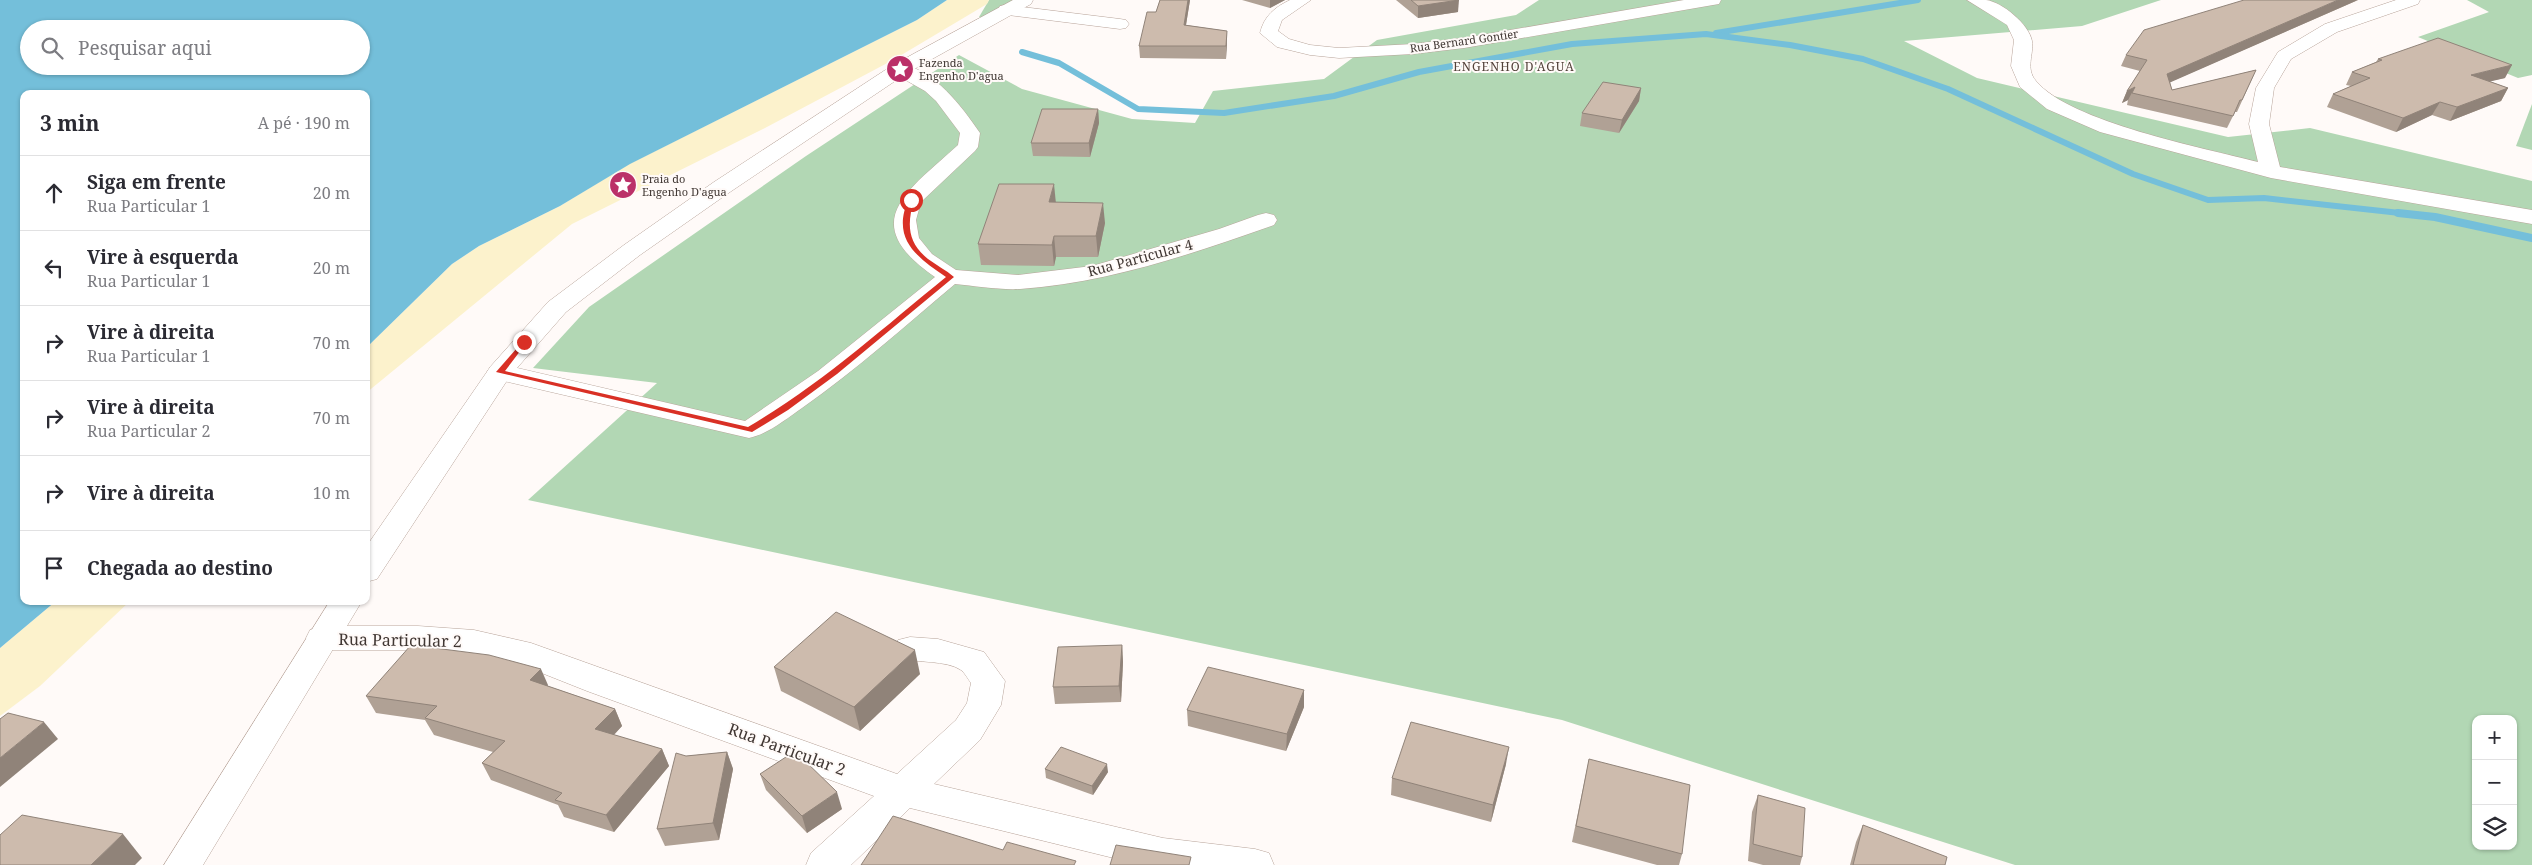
<!DOCTYPE html>
<html lang="pt">
<head>
<meta charset="utf-8">
<style>
	:root { --surface:#fff; --page:#f2f2f3; --text:#2b2b33; --muted:#7c7c81; --line:#e1e1e2 }
	body { margin:0; font-family:"Noto Serif",serif; background:var(--page); color:var(--text) }
	.controls { position:absolute; right:15px; bottom:15px; display:grid; overflow:hidden; border-radius:10px; box-shadow:0 1px 4px #0004 }
	.controls button { width:45px; height:45px; display:grid; place-items:center; padding:0; border:0; border-bottom:1px solid var(--line); background:var(--surface); color:var(--text); font:25px sans-serif }
	.stop { position:absolute; width:15px; height:15px; margin:-11px; border:4px solid #d93025; border-radius:50%; background:#fff }
	.stop.end { background:#d93025; border-color:#fff; box-shadow:0 1px 5px #0008 }
	.list { margin:0; padding:0; list-style:none }
	h2 { display:flex; justify-content:space-between; align-items:center; height:65px; margin:0; padding:0 20px; font-size:21px }
	h2 small { font-size:16px; font-weight:400; color:var(--muted) }
	.list li { display:grid; grid-template-columns:32px 1fr auto; gap:15px; align-items:center; box-sizing:border-box; height:75px; padding:0 20px; border-top:1px solid var(--line) }
	.list b { display:block; font-size:19px; white-space:nowrap }
	.list p { margin:0; font-size:16px; white-space:nowrap; color:var(--muted) }
	.list em { font-size:16px; font-style:normal; color:var(--muted) }
	.icon { flex:none; width:28px; height:28px; fill:none; stroke:currentColor; stroke-width:2; stroke-linecap:round; stroke-linejoin:round }
	.map { position:relative; flex:none; width:2532px; height:865px; overflow:hidden }
	.search { position:absolute; background:var(--surface); box-shadow:0 1px 4px #0004; left:20px; top:20px; width:350px; height:55px; display:flex; align-items:center; gap:12px; box-sizing:border-box; padding:0 18px; border-radius:28px; color:var(--muted); font-size:19px }
	.panel { position:absolute; background:var(--surface); box-shadow:0 1px 4px #0004; left:20px; top:90px; width:350px; height:515px; border-radius:10px }
	.map>svg:first-child { display:block }
	.green { fill:#b2d7b4; fill-rule:evenodd }
	.sand { fill:#fcf2cc }
	.water { fill:#74bfda; fill-rule:evenodd }
	.lines { fill:none; stroke-linecap:round; stroke-linejoin:round }
	.stream-far1 { stroke:#74bfda; stroke-width:6 }
	.stream { stroke:#74bfda; stroke-width:8 }
	.minor-casing { stroke:#b8a49a; stroke-width:1 }
	.major-casing { stroke:#b8a49a; stroke-width:1 }
	.minor { fill:#fff; fill-rule:evenodd }
	.major { fill:#fff; fill-rule:evenodd }
	.wall { fill:#b0a195 }
	.shaded-wall { fill:#908379 }
	.building { fill:#cdbbad; stroke:#908379 }
	.route { fill:#d93025 }
	.labels { text-anchor:middle; stroke-width:4; stroke-linejoin:round; paint-order:stroke }
	.far-street-label { font-size:11px; fill:#403733; stroke:#fffaf8 }
	.far-poi-label { font-size:11px; fill:#403733; stroke:#fffaf8; text-anchor:start }
	.far-neighbourhood-label { font-size:12px; letter-spacing:1px; fill:#524139; stroke:#fffaf8 }
	.street-label { font-size:14px; fill:#403733; stroke:#fffaf8 }
	.near-street-label { font-size:16px; fill:#403733; stroke:#fffaf8 }
</style>
</head>
<body>
<div class="map">
<svg width="2532" height="865" viewBox="0 0 2532 865">
	<rect width="100%" height="100%" fill="#fffaf8"/>
	<g class="green">
		<path d="M989,0H1017L986,19L979,17Z"/>
		<path d="M1539,0H2161L2082,26L1904,41L1977,78L2228,137L2310,128L2532,181V865H2015L1562,720L528,500L657,383L533,368L589,307L806,156L959,55L1022,89L1132,119L1195,123L1213,91L1324,79L1377,40L1516,15ZM2476,719H2513V846H2476Z"/>
		<path d="M2467,0H2532V75L2518,78L2418,37L2489,12Z"/>
		<path d="M2532,104V150L2516,146Z"/>
	</g>
	<g class="sand">
		<path d="M947,0H989L987,4L893,60L765,128L572,224L366,393V348L452,264L479,246L560,206L629,164L917,20Z"/>
		<path d="M56,601H130L40,686L0,716V648Z"/>
	</g>
	<path class="water" d="M0,0H947L917,20L630,164L560,206L479,246L452,264L366,348V94H24V601H56L0,648ZM29,29H361V66H29Z"/>
	<g class="lines">
		<g class="stream-far1">
			<path d="M1716,33L1918,0"/>
			<path d="M1022,52L1059,63L1138,109L1224,113L1334,96L1419,72L1572,44L1706,34L1790,45L1863,59L1948,89L2133,174L2208,200L2264,198L2409,214"/>
		</g>
		<path class="stream" d="M2398,213L2435,217L2532,238"/>
		<g class="minor-casing">
			<g id="minor">
				<path d="M1290,0H1311L1282,20L1278,31L1289,39L1310,45L1339,48L1413,44L1464,38L1684,0H1721L1719,4L1713,5L1464,48L1413,54L1339,58L1310,55L1277,47L1260,33C1264,16 1275,7 1290,0Z"/>
				<path d="M1967,0C1973,0 1980,0 1986,0C2002,2 2029,24 2032,41C2034,55 2025,68 2036,81C2070,122 2204,148 2258,162L2249,124L2256,88L2278,52L2325,24L2396,0H2420L2418,4L2337,32L2291,59L2274,88L2269,124L2280,167L2532,210V224L2271,178L2100,132L2047,109L2020,87L2011,66L2014,40L2007,25Z"/>
				<path d="M1006,5L1120,19L1126,20L1129,24L1126,28L1120,29L1000,14L998,10L1000,6Z"/>
				<path d="M900,63C936,72 960,104 980,133L978,147L975,151L921,202L916,220L919,238L932,254L956,270L1018,275L1092,266L1219,229L1258,215L1266,213L1274,215L1277,220L1274,225C1192,254 1107,283 1020,289C999,290 976,286 955,284C905,326 856,370 802,408C786,419 768,434 749,438L491,378L487,372L491,366L500,364L745,421L818,371L935,277C855,222 908,191 958,145L960,133L936,101L925,91L893,73L891,69L893,65Z"/>
				<path d="M322,626H418L474,630L531,643L897,774L956,720L967,703L971,683C968,679 965,673 961,670C947,660 916,663 898,658L894,649L898,640L910,637L938,639L984,652L1005,681L1001,705L980,740L934,784L1163,838L1255,849L1269,853L1274,865H1142L910,808L851,865H806L811,853L874,796L587,691L524,666L474,654L418,650H322L310,646L306,638L310,630Z"/>
			</g>
		</g>
		<g class="major-casing">
			<g id="major">
				<path d="M1013,0H1033L1031,4L907,73L730,192L640,255L566,312L510,376L377,579L366,582V547L491,366L548,302L624,245L714,182L893,65Z"/>
				<path d="M330,601H362L203,865H164Z"/>
			</g>
		</g>
		<use href="#minor" class="minor"/>
		<use href="#major" class="major"/>
	</g>
	<g class="wall">
		<path d="M1160,0H1190L1186,25L1227,31L1226,59L1140,58L1139,46L1156,12Z"/>
		<path d="M1242,0H1285L1270,8Z"/>
		<path d="M1396,0H1458V12L1418,18Z"/>
		<path d="M2358,0L2170,82L2172,90L2256,70L2237,112H2235L2227,128L2127,105L2128,100L2122,103L2127,91L2140,71L2121,66L2126,55Z"/>
		<path d="M2378,59L2505,78L2489,81L2508,88L2501,101L2450,121L2432,115L2396,132L2327,107L2333,94L2351,86L2346,85L2352,72L2376,62Z"/>
		<path d="M1641,88L1639,101L1619,133L1580,126L1582,113Z"/>
		<path d="M1098,109L1099,123L1090,157L1033,156L1031,143Z"/>
		<path d="M1056,202L1105,223L1098,257H1056L1054,266L981,265L978,244Z"/>
		<path d="M1122,645L1123,662L1121,702L1055,704L1053,687Z"/>
		<path d="M774,667L920,674L860,731L781,691Z"/>
		<path d="M548,685V686L615,709L622,726L614,735L662,749L669,766L614,832L564,817L558,805L491,780L482,763L493,752L434,735L425,720L376,713L366,696Z"/>
		<path d="M1304,690V707L1286,751L1188,726L1187,710Z"/>
		<path d="M727,752L733,769L719,840L665,846L657,829L686,756Z"/>
		<path d="M1589,759L1682,854L1679,865H1657L1572,842Z"/>
		<path d="M1506,764L1491,822L1391,795L1392,778Z"/>
		<path d="M1045,769L1108,772L1093,795L1046,778Z"/>
		<path d="M760,774L842,809L807,833L766,790Z"/>
		<path d="M1758,795L1802,857L1800,865H1763L1748,861L1752,812Z"/>
		<path d="M1863,825L1945,865H1850L1856,842Z"/>
	</g>
	<g class="shaded-wall">
		<path d="M1188,0H1190L1184,37V25Z"/>
		<path d="M1270,0H1285L1270,8Z"/>
		<path d="M1459,0L1458,12L1418,18V6Z"/>
		<path d="M2338,0H2358L2162,86L2167,74Z"/>
		<path d="M1227,31V44L1226,59V46Z"/>
		<path d="M2512,65L2505,78L2463,88L2471,75Z"/>
		<path d="M2135,87L2128,100L2122,103L2127,91Z"/>
		<path d="M1641,88L1639,101L1619,133L1622,120Z"/>
		<path d="M2508,88L2501,101L2450,121L2457,107Z"/>
		<path d="M2440,102L2432,115L2396,132L2403,118Z"/>
		<path d="M1098,109L1099,123L1090,157L1089,143Z"/>
		<path d="M1054,184L1056,204L1049,202Z"/>
		<path d="M1103,203L1105,223L1098,257L1096,236Z"/>
		<path d="M1054,236L1056,257L1054,266L1052,245Z"/>
		<path d="M1122,645L1123,662L1121,702L1119,686Z"/>
		<path d="M915,650L920,674L860,731L854,707Z"/>
		<path d="M541,669L548,685L538,696L530,680Z"/>
		<path d="M1304,690V707L1286,751L1287,734Z"/>
		<path d="M615,709L622,726L603,746L595,729Z"/>
		<path d="M44,722L58,739L0,787V758Z"/>
		<path d="M1509,747L1506,764L1491,822L1493,805Z"/>
		<path d="M662,749L669,766L614,832L606,815Z"/>
		<path d="M727,752L733,769L719,840L713,823Z"/>
		<path d="M1107,764L1108,772L1093,795L1092,786Z"/>
		<path d="M837,792L842,809L807,833L802,816Z"/>
		<path d="M123,834L142,858L135,865H91Z"/>
	</g>
	<g class="building">
		<path d="M1160,0H1188L1184,25L1227,31L1226,46H1139L1147,12H1156Z"/>
		<path d="M1411,0H1459L1418,6Z"/>
		<path d="M2244,0H2338L2167,74L2172,90L2256,70L2242,100H2240L2233,116L2132,93L2135,87L2127,91L2147,60L2126,55L2144,30Z"/>
		<path d="M2438,38L2512,65L2471,75L2508,88L2457,107L2440,102L2403,118L2333,94L2370,78L2352,72L2382,60L2378,59Z"/>
		<path d="M1603,82L1641,88L1622,120L1582,113Z"/>
		<path d="M1042,109H1098L1089,143H1031Z"/>
		<path d="M999,184H1054L1049,202L1103,203L1096,236H1054L1052,245L978,244Z"/>
		<path d="M836,612L915,650L854,707L774,667Z"/>
		<path d="M411,645L489,655L541,669L530,680L615,709L595,729L662,749L606,815L555,800L562,793L482,763L505,741L425,718L437,706L366,696Z"/>
		<path d="M1122,645L1119,686L1053,687L1058,647Z"/>
		<path d="M1208,667L1304,690L1287,734L1187,710Z"/>
		<path d="M8,713L44,722L0,758V719Z"/>
		<path d="M1411,722L1509,747L1493,805L1392,778Z"/>
		<path d="M1061,747L1107,764L1092,786L1045,769Z"/>
		<path d="M727,752L713,823L657,829L676,753L686,756Z"/>
		<path d="M792,753L801,757L837,792L802,816L760,774Z"/>
		<path d="M1589,759L1690,785L1682,854L1576,826Z"/>
		<path d="M1758,795L1805,808L1802,857L1753,844Z"/>
		<path d="M22,815L123,834L91,865H0V835Z"/>
		<path d="M893,816L1003,850L1007,842L1076,861L1074,865H861Z"/>
		<path d="M1863,825L1947,857L1945,865H1853Z"/>
		<path d="M1116,845L1191,857L1189,865H1110Z"/>
	</g>
	<path class="route" d="M909,198L914,200C907,224 907,242 928,259C936,265 946,270 954,277L837,374L788,410L752,432L496,372L524,340L527,342L505,371L748,427C820,385 882,329 946,277C915,256 891,238 909,198Z"/>
	<defs>
		<g id="sight-disc" transform="scale(1.4375)"><circle r="9.5" fill="#bb3068" stroke="#fffaf8"/><path d="M0-6L1.8-2.2L6-1.7L2.9 1.2L3.7 5.4L0 3.3L-3.7 5.4L-2.9 1.2L-6-1.7L-1.8-2.2Z" fill="#fff"/></g>
	</defs>
	<g fill-rule="evenodd">
		<use href="#sight-disc" x="900" y="69"/>
		<use href="#sight-disc" x="623" y="185"/>
	</g>
	<g class="labels">
		<g class="far-street-label">
			<text transform="translate(1464 41) rotate(-8)" y="4">Rua Bernard Gontier</text>
		</g>
		<g class="far-poi-label">
			<text x="919" y="67">Fazenda<tspan x="919" dy="13">Engenho D'agua</tspan></text>
			<text x="642" y="183">Praia do<tspan x="642" dy="13">Engenho D'agua</tspan></text>
		</g>
		<g class="far-neighbourhood-label">
			<text x="1514" y="71">ENGENHO D'AGUA</text>
		</g>
		<g class="street-label">
			<text transform="translate(1140 258) rotate(-15)" y="5">Rua Particular 4</text>
		</g>
		<g class="near-street-label">
			<text transform="translate(400 640) rotate(1)" y="6">Rua Particular 2</text>
			<text transform="translate(787 749) rotate(20)" y="6">Rua Particular 2</text>
		</g>
	</g>
</svg>
<div class="controls">
<button>+</button>
<button>−</button>
<button><svg class="icon" aria-label="layers" viewBox="0 0 24 24"><path d="M12 4l9 5-9 5-9-5zM3 14l9 5 9-5"/></svg></button>
</div>
<div class="stop" style="left:911px;top:200px"></div>
<div class="stop end" style="left:524px;top:342px"></div>
<div class="search"><svg class="icon" aria-label="search" viewBox="0 0 24 24"><circle cx="10" cy="10" r="6"/><path d="M15 15l6 6"/></svg>Pesquisar aqui</div>
<section class="panel">
<h2>3 min<small>A pé · 190 m</small></h2>
<ul class="list">
<li><svg class="icon" aria-label="ahead" viewBox="0 0 24 24"><path d="M12 20V5M6 11l6-6 6 6"/></svg><div><b>Siga em frente</b><p>Rua Particular 1</p></div><em>20 m</em></li>
<li><svg class="icon" aria-label="left" viewBox="0 0 24 24"><path d="M17 20v-9H6M10 6l-5 5 5 5"/></svg><div><b>Vire à esquerda</b><p>Rua Particular 1</p></div><em>20 m</em></li>
<li><svg class="icon" aria-label="right" viewBox="0 0 24 24"><path d="M7 20v-9h11M14 6l5 5-5 5"/></svg><div><b>Vire à direita</b><p>Rua Particular 1</p></div><em>70 m</em></li>
<li><svg class="icon" aria-label="right" viewBox="0 0 24 24"><path d="M7 20v-9h11M14 6l5 5-5 5"/></svg><div><b>Vire à direita</b><p>Rua Particular 2</p></div><em>70 m</em></li>
<li><svg class="icon" aria-label="right" viewBox="0 0 24 24"><path d="M7 20v-9h11M14 6l5 5-5 5"/></svg><div><b>Vire à direita</b></div><em>10 m</em></li>
<li><svg class="icon" aria-label="arrive" viewBox="0 0 24 24"><path d="M6 21V4h12l-3 4 3 4H6"/></svg><div><b>Chegada ao destino</b></div></li>
</ul>
</section>
</div>
</body>
</html>
